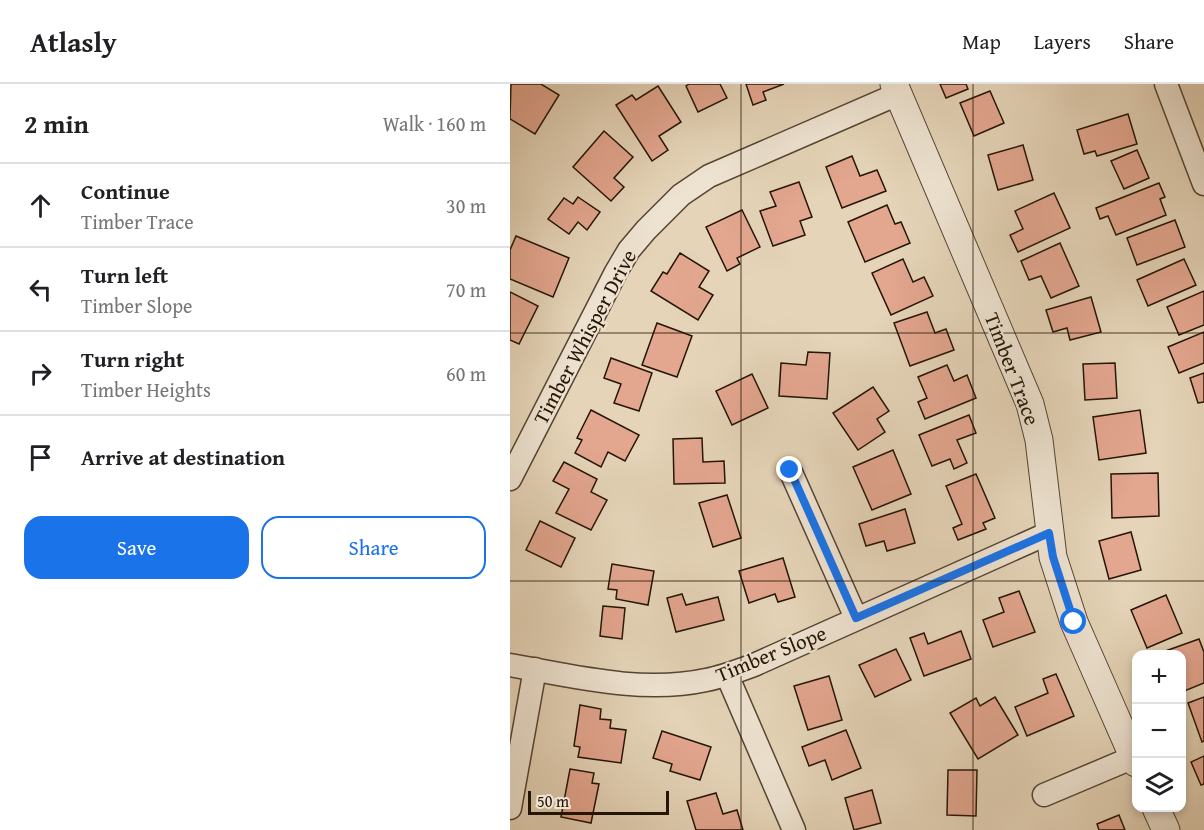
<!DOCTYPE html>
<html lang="en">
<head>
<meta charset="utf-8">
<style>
	:root { --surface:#fff; --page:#f6f6f6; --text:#202124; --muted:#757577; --line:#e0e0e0; --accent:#1a73e8 }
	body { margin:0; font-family:"Gentium Book Plus",serif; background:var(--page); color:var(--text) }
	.controls { position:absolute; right:18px; bottom:18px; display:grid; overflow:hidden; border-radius:12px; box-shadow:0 3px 9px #0003 }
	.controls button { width:54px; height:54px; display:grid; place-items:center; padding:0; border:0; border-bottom:2px solid var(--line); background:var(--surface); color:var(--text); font:30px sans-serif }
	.scale { position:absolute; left:18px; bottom:15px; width:141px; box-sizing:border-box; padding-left:6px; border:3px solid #251505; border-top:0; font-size:16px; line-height:21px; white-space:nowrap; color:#251505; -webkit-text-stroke:4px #eee3d1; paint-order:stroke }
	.stop { position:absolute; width:18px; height:18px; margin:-14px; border:4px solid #1a73e8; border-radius:50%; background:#fff }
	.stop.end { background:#1a73e8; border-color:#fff; box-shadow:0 2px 6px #0008 }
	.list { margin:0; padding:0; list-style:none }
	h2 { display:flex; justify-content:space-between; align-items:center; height:78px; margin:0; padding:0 24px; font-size:26px }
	h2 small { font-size:20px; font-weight:400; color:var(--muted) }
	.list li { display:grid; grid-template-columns:39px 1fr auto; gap:18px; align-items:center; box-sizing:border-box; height:84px; padding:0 24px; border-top:2px solid var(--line) }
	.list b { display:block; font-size:22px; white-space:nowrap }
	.list p { margin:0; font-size:20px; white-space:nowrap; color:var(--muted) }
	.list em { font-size:20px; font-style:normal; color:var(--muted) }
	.actions { display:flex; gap:12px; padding:18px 24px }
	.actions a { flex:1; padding:14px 0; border:2px solid var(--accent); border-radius:18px; text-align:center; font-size:21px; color:var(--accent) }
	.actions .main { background:var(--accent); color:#fff }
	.icon { flex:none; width:33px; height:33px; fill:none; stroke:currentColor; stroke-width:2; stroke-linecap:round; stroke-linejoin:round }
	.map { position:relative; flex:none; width:694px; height:746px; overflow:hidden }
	header { display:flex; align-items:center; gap:36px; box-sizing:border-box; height:84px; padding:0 30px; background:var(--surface); border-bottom:2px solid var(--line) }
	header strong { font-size:28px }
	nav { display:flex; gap:33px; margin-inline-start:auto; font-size:21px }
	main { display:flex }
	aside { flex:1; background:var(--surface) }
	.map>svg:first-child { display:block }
	.building { fill:#e3a68f; stroke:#251505; stroke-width:1.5 }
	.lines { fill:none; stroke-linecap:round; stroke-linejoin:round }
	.minor-casing { stroke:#554532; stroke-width:25 }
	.tertiary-casing { stroke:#554532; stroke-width:29 }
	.minor { stroke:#eee3d1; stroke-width:22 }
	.tertiary { stroke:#eee3d1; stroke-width:27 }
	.route { stroke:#1a73e8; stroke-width:8 }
	.grid { fill:none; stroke:#251505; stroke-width:1.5; stroke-opacity:0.55 }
	.labels { text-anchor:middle; stroke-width:4.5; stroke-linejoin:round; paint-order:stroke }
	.street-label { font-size:21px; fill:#251505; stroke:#eee3d1 }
</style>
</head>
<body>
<header>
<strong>Atlasly</strong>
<nav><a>Map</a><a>Layers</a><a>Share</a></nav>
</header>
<main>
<aside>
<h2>2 min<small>Walk · 160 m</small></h2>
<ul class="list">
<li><svg class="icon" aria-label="ahead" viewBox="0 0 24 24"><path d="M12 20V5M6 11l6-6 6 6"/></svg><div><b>Continue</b><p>Timber Trace</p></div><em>30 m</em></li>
<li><svg class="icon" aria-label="left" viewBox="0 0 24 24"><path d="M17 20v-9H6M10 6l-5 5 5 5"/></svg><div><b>Turn left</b><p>Timber Slope</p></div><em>70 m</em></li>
<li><svg class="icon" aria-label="right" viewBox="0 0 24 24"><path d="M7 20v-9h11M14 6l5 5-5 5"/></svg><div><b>Turn right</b><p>Timber Heights</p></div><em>60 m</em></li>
<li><svg class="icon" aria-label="arrive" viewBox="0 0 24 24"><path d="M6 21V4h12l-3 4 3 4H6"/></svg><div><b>Arrive at destination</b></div></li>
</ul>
<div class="actions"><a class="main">Save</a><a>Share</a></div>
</aside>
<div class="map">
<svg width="694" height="746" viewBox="0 0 694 746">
	<rect width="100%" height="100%" fill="#e5d4b8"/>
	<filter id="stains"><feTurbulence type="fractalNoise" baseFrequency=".00333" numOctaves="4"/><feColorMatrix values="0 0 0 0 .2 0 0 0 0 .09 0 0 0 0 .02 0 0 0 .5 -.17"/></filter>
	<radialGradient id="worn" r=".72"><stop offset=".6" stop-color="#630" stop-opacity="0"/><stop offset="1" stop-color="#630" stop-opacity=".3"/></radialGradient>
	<g class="building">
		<path d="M1,0H31L49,11L25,50L0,35Z"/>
		<path d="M179,0H210L217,14L188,28L176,2Z"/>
		<path d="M236,0H274L253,8L256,16L243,21Z"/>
		<path d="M430,0H456L458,5L436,14Z"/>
		<path d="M148,2L171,38L149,52L158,66L142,77L106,21L122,11L126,16Z"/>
		<path d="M480,7L494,39L464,52L450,19Z"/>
		<path d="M618,30L627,60L587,72L585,67L574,70L567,46Z"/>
		<path d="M94,47L123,73L104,94L114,103L101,117L63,83Z"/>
		<path d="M513,61L523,96L488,106L478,71Z"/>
		<path d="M627,66L639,94L614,105L601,77Z"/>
		<path d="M342,72L350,92L367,86L376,107L332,124L316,83Z"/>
		<path d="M289,98L302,133L290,137L295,151L263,162L250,127L266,122L260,108Z"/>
		<path d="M649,99L655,113L650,115L656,131L606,151L598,132L590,135L586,124Z"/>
		<path d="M544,109L560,144L508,168L500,151L513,145L505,127Z"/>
		<path d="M68,113L90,128L77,146L68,138L59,150L38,135L54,114L63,120Z"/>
		<path d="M377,121L385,140L391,138L400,159L355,178L338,138Z"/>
		<path d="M232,126L250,163L227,174L230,180L217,187L196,143Z"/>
		<path d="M665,136L675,163L627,181L617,154Z"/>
		<path d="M6,152L59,174L43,213L0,195V166Z"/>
		<path d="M550,159L569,202L541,214L531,192L519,196L511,177Z"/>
		<path d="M170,169L199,187L189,203L203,211L188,236L141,207L153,188L157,190Z"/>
		<path d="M393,175L403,198L414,193L423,212L381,231L362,189Z"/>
		<path d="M674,175L686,201L638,222L627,196Z"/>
		<path d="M694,207V241L669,251L657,223Z"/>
		<path d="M0,208L28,222L9,260L0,256Z"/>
		<path d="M581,213L591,248L560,256L557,244L543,248L536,226Z"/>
		<path d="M417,228L425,249L436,245L444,266L400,282L384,239Z"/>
		<path d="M147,239L182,252L167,293L132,281Z"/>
		<path d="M694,248V279L669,289L658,263Z"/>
		<path d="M298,268L320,269L317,315L269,312L271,279L296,281Z"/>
		<path d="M101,274L142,289L129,327L104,319L111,300L94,294Z"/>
		<path d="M605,279L607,314L575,316L573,280Z"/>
		<path d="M437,281L444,297L457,291L466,314L415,335L408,318L417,314L408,293Z"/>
		<path d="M694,289V318L688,319L680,294Z"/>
		<path d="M242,290L258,324L222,341L206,307Z"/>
		<path d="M363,303L379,327L367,335L375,348L348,366L323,329Z"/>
		<path d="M81,326L129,351L115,377L98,368L91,383L65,369L72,356L67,354Z"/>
		<path d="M630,326L636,369L589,376L583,333Z"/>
		<path d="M459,331L466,349L447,356L457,379L444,385L440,375L422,382L409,351Z"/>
		<path d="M192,354L193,378L214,377L215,399L164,400L163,355Z"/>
		<path d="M383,366L401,410L362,426L343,383Z"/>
		<path d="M54,378L87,395L81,408L97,416L81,446L46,429L59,405L43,397Z"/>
		<path d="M648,389L649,432L602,434L601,390Z"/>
		<path d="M466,390L485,434L473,439L476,445L448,456L443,444L452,440L436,402Z"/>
		<path d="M217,411L231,454L203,463L189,419Z"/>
		<path d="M395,425L405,459L377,467L374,457L356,462L349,440Z"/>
		<path d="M30,437L65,454L51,483L16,466Z"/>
		<path d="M621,448L631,486L599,495L589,457Z"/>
		<path d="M273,474L285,513L268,518L265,510L239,519L229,487Z"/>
		<path d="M102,480L144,487L138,521L106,515L107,506L98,505Z"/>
		<path d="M509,507L525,548L483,563L473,536L494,528L489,514Z"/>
		<path d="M172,510L176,521L208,513L214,536L166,548L157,514Z"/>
		<path d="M656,511L672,549L637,564L621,526Z"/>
		<path d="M93,522L115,524L112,555L90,552Z"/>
		<path d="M451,547L461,575L414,592L400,554L414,549L418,560Z"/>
		<path d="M689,555L694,568V599L672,608V570H647Z"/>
		<path d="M386,565L401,596L365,613L349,581Z"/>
		<path d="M546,590L564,632L517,652L505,623L538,609L533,595Z"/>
		<path d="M319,592L332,636L298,646L284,602Z"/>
		<path d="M485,613L508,651L468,675L440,629L466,614L470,622Z"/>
		<path d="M694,613V657L692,658L678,619Z"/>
		<path d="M70,621L91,625L90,635L101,636L100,644L116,646L111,679L68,673L70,663L64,662Z"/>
		<path d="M336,646L351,684L322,696L315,676L299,682L292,663Z"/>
		<path d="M152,647L201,663L190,696L160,687L162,680L143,674Z"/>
		<path d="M694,672V700L691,701L681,678Z"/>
		<path d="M60,685L84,689L82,699L89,700L81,739L51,733Z"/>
		<path d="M438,686H467L466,732L437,731Z"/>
		<path d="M362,706L371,739L344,746L335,714Z"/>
		<path d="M206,709L213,730L227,726L233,746H186L177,717Z"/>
		<path d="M609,731L615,746H589L587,740Z"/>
	</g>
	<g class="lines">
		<g class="minor-casing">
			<g id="minor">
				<path d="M656,0L694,100"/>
				<path d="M280,386L346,534"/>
				<path d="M0,395L106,188L119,166L136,146L171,111L199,92L388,10"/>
				<path d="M0,581C63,592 132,610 196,596C212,593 228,587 244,581L539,449"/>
				<path d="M217,591L284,746"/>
				<path d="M534,711L624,673"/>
				<path d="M0,724L25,585"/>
			</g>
		</g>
		<g class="tertiary-casing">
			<g id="tertiary">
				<path d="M384,0L520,320L529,356L543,473L564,538L626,679"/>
				<path d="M646,724L656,746"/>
			</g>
		</g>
		<use href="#minor" class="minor"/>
		<use href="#tertiary" class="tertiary"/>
	</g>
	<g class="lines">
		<path class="route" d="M280,386L346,534L539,449L543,473L564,538"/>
	</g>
	<path class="grid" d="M231,0V746M463,0V746M0,249H694M0,497H694"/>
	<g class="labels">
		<g class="street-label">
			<text transform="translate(75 253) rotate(-62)" y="7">Timber Whisper Drive</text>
			<text transform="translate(502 285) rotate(69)" y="7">Timber Trace</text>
			<text transform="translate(261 570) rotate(-22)" y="7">Timber Slope</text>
		</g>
	</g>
	<rect width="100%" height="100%" filter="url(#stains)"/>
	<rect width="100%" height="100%" fill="url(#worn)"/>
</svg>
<div class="controls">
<button>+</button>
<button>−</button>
<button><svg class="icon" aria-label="layers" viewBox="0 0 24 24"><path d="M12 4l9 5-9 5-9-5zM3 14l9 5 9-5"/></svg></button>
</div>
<div class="scale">50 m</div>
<div class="stop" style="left:564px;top:538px"></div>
<div class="stop end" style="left:280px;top:386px"></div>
</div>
</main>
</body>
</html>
